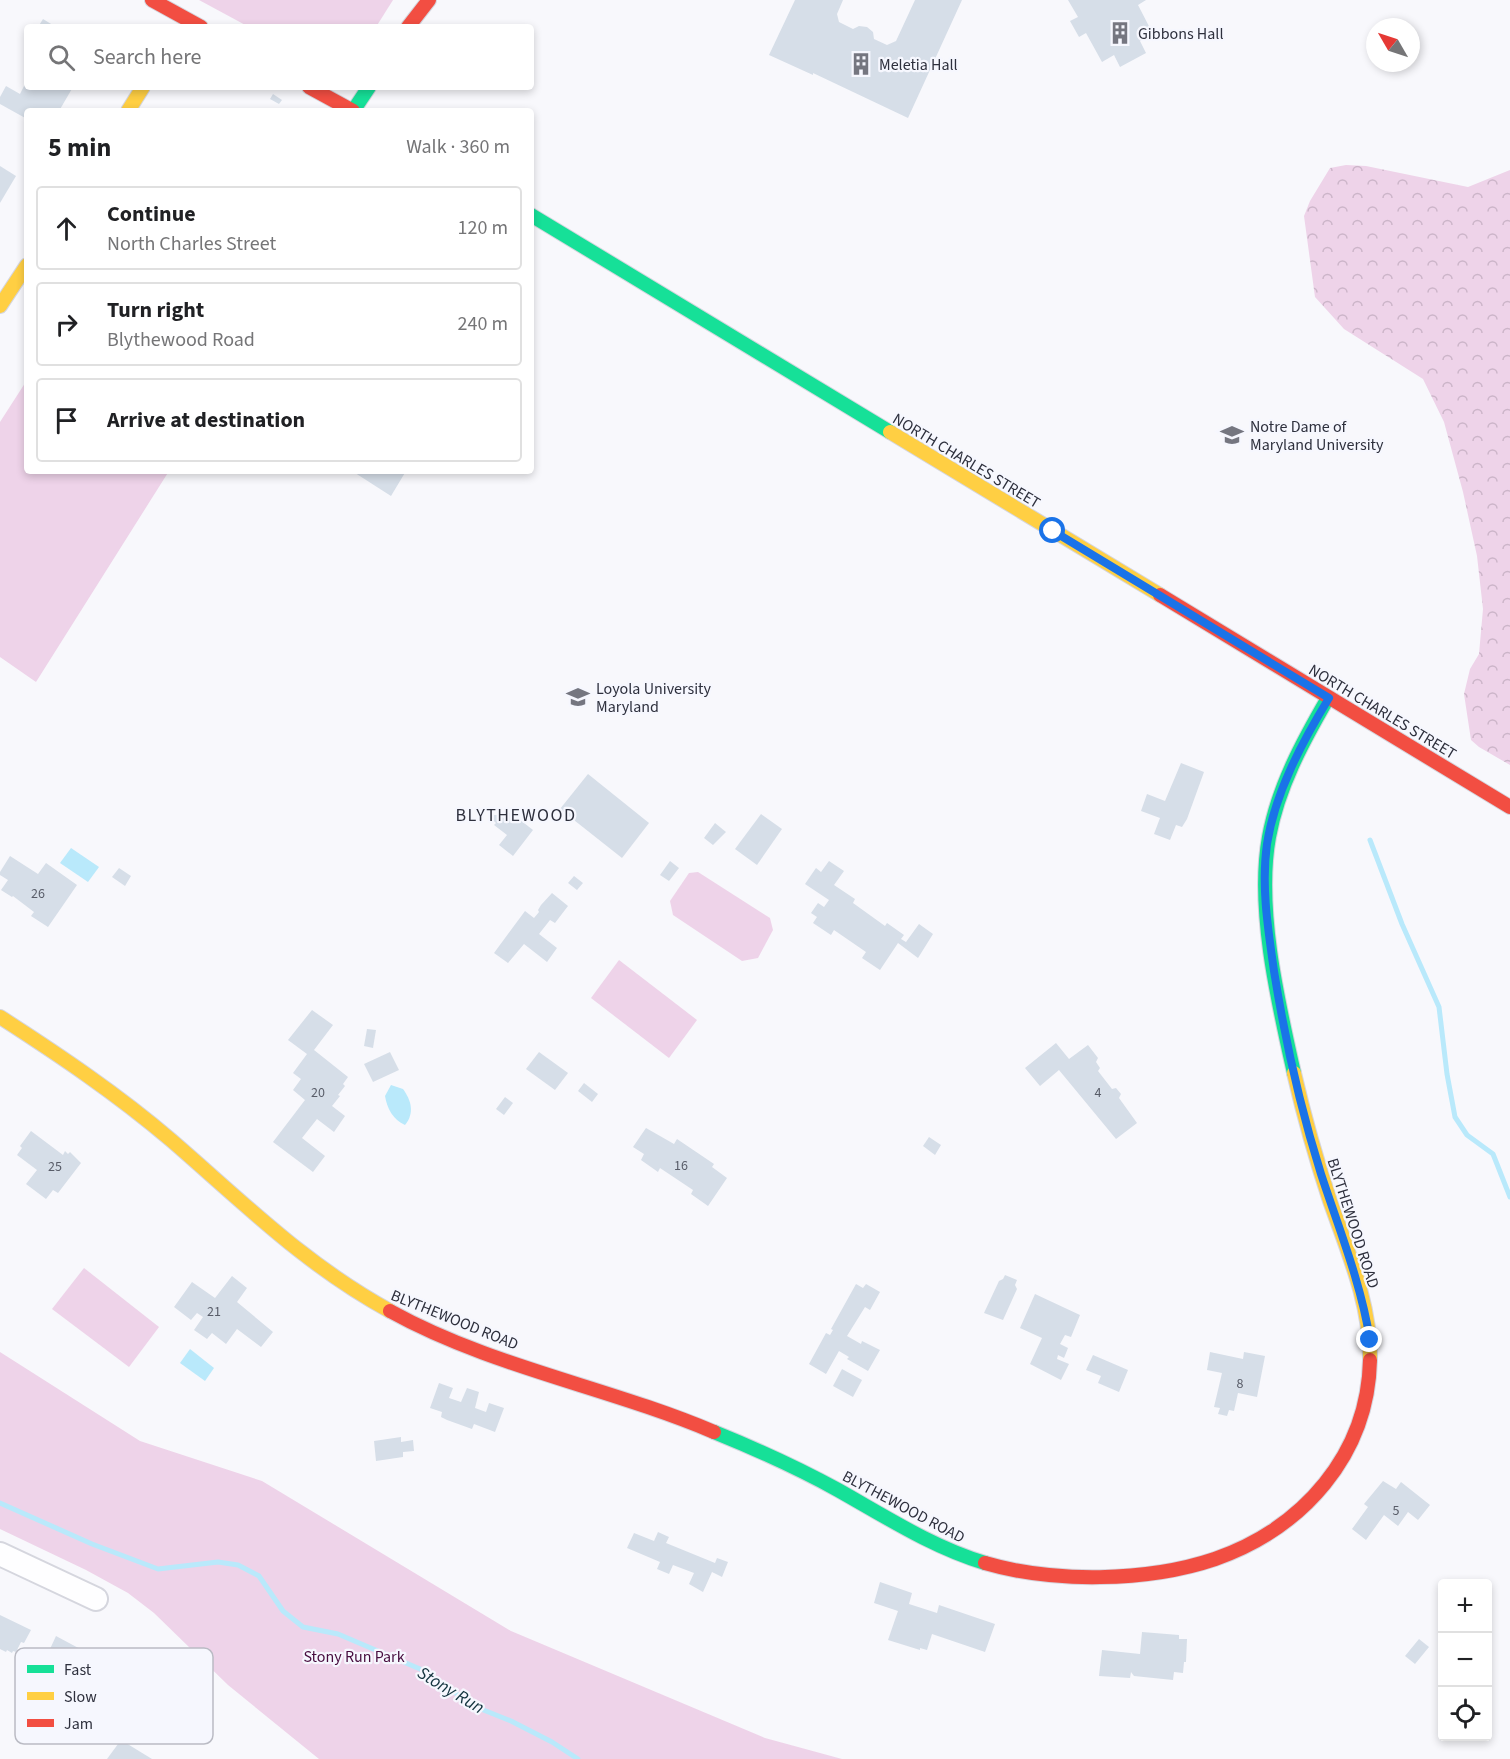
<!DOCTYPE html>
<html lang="en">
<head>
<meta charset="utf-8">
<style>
	:root { --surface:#fff; --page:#f2f2f2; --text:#202124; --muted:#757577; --line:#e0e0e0 }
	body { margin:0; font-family:"Source Sans 3",sans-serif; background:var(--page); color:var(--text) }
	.controls { position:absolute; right:18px; bottom:18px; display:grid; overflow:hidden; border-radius:6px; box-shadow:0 3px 9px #0003 }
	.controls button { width:54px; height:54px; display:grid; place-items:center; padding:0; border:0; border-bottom:2px solid var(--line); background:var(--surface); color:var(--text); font:30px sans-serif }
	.compass { position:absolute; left:1366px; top:18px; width:54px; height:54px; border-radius:50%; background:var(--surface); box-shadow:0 3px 9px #0003; rotate:309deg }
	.stop { position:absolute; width:18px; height:18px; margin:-14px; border:4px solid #1a73e8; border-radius:50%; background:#fff }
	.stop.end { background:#1a73e8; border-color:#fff; box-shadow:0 2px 6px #0008 }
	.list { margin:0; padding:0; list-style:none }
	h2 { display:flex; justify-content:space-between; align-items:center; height:78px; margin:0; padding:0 24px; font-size:26px }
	h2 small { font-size:20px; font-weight:400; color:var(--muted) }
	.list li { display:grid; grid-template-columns:39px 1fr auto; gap:18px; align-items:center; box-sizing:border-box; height:84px; margin:0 12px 12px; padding:0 12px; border:2px solid var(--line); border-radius:6px }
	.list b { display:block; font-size:22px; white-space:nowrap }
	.list p { margin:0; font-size:20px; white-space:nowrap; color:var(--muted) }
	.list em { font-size:20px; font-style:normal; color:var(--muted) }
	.icon { flex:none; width:33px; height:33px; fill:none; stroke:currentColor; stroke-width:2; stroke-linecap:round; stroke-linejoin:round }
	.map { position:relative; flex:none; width:1510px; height:1759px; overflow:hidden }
	.search { position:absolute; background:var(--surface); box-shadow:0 3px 9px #0003; left:24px; top:24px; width:510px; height:66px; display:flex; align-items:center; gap:15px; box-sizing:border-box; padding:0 21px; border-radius:6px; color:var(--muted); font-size:22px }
	.panel { position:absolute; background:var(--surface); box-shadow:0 3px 9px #0003; left:24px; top:108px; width:510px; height:366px; border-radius:6px }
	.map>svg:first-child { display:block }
	.green { fill:#eed3e9 }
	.forest { fill:url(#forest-crowns) }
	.water { fill:#b9e9fb }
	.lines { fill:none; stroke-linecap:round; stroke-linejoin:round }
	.stream { stroke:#b9e9fb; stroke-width:5 }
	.building { fill:#d6dee8 }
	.street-casing { stroke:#d5d6de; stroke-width:26 }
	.fast-casing { stroke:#d5d6de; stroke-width:16 }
	.slow-casing { stroke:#d5d6de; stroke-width:16 }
	.jam-casing { stroke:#d5d6de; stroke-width:16 }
	.street { stroke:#fefeff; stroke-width:22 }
	.fast { stroke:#16e098; stroke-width:14 }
	.slow { stroke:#ffcf43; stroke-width:14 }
	.jam { stroke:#f24e42; stroke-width:14 }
	.route { stroke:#1a73e8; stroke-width:8 }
	.labels { text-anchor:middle; stroke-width:4.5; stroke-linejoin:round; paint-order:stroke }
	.number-label { font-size:14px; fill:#585c68 }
	.poi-label { font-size:16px; fill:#2e303d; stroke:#f6f7fe; text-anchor:start }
	.street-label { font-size:16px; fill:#2e303d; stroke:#f6f7fe }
	.park-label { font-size:16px; fill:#470c3e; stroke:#f6f7fe }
	.neighbourhood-label { font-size:18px; letter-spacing:1.5px; fill:#2e303d; stroke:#f6f7fe }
	.water-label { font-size:18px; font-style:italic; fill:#13333e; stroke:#f6f7fe }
	.key { fill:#f6f7fe; stroke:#babbc4; stroke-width:1.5 }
	.key-label { font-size:16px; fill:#2e303d }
</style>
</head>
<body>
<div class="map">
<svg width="1510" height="1759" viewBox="0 0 1510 1759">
	<defs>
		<pattern id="forest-crowns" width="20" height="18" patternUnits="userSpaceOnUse" patternTransform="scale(1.5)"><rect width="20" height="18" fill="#eed3e9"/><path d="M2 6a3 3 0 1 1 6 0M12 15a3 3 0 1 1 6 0" fill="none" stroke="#ccb5c9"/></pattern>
	</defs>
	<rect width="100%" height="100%" fill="#f8f8fc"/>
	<g class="green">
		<path d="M199,0H393L376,27H249Z"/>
		<path d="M27,380V471H169L36,682L0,657V422Z"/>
		<path d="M698,872L770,918L773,930L758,958L742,961L673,915L670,901L689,873Z"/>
		<path d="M619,960L697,1020L669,1058L591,998Z"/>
		<path d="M84,1268L159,1327L129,1367L52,1309Z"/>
		<path d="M0,1352L140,1441L262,1481L511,1631L765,1738L842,1759H319L228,1685L154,1613L128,1593L86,1570L0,1529Z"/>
	</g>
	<path class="forest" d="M1346,165L1366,166L1468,187L1510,170V765L1479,747L1471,740L1464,694L1470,669L1479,654L1483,609L1477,556L1463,492L1444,422L1423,379L1344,329L1315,297L1304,216L1310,201L1330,168Z"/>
	<g class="water">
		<path d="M71,848L99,867L88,882L60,863Z"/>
		<path d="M391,1085L403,1089C411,1100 415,1113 405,1125C393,1120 387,1108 385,1096Z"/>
		<path d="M190,1349L214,1368L205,1381L180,1363Z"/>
	</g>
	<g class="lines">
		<g class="stream">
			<path d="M1370,840L1402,924L1439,1007L1447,1074L1455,1117L1467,1135L1493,1154L1510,1197"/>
			<path d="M0,1503L92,1544L158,1569L218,1562L238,1565L259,1576L283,1611L303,1627L338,1634L420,1669L476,1707L511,1721L552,1742L578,1759"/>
		</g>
	</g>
	<g class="building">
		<path d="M795,0H843L837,14L839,22L853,29L859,26L867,27L873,32L874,39L887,45L896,41L915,0H962L908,118L813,73V75L769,55Z"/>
		<path d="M1068,0H1146L1138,5L1153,34L1140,41L1146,53L1120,67L1114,55L1102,62L1086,33L1079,37L1070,21L1078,17Z"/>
		<path d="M43,19L56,27H38Z"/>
		<path d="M27,80V87H73L59,111H27V119L0,104V97L6,86L20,94Z"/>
		<path d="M273,94L282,100L279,104L270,99Z"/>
		<path d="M0,166L16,176L0,203Z"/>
		<path d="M352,471H406L391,496Z"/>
		<path d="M1181,763L1204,772L1187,819L1182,827L1176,825L1170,840L1154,834L1160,818L1141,811L1147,794L1165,801Z"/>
		<path d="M588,774L649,823L622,858L560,809Z"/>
		<path d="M510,812L533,830L513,856L499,845L507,835L494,825L496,823L492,819L494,815H500L505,819Z"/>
		<path d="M761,814L782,829L757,865L735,849Z"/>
		<path d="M715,823L726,832L713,845L704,838Z"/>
		<path d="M10,856L38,874L46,863L77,885L48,927L31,916L34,912L13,896L12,897L1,890L8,880L0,875V872Z"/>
		<path d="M670,861L679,868L669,881L660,875Z"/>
		<path d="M829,861L844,871L834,885L855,899L853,903L885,926L887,923L904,935L901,939L906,942L919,924L933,934L918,958L898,943L880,970L862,958L866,952L834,930L831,935L813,923L817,917L811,913L818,903L824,907L829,900L805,884L816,868L821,872Z"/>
		<path d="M119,868L131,876L125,886L112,877Z"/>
		<path d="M574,876L583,883L577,890L568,883Z"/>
		<path d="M552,893L568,906L555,923L550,920L539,934L557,948L547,962L524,944L508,963L494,953L525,911L534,918L539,912L538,910L541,905Z"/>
		<path d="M312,1010L333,1025L314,1050L348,1077L343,1084L345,1086L338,1095L340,1096L332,1106L345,1116L334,1132L317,1119L302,1138L325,1156L313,1172L273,1142L305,1100L293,1090L301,1079L293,1073L307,1054L288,1040Z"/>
		<path d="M367,1029L376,1030L373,1048L364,1046Z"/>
		<path d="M1056,1043L1069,1059L1088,1045L1098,1058L1096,1062L1100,1068L1098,1071L1112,1089L1116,1088L1121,1094L1119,1098L1137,1123L1116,1139L1059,1070L1040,1086L1025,1068Z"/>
		<path d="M390,1052L399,1070L373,1082L364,1064Z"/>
		<path d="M539,1052L568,1073L555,1090L526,1069Z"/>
		<path d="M584,1083L598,1094L592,1102L578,1091Z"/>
		<path d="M505,1097L513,1103L504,1115L496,1109Z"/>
		<path d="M646,1128L674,1144L677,1139L714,1164L712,1167L727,1178L708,1206L691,1194L693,1190L660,1168L658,1172L641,1160L644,1154L633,1147Z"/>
		<path d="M31,1131L63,1155L65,1151L68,1154L70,1152L81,1163L58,1193L53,1190L46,1199L26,1184L37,1170L17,1155L22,1148L20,1146Z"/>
		<path d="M929,1137L941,1145L935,1155L923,1146Z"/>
		<path d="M1005,1275L1017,1280L1015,1285L1017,1289L1003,1320L984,1313L999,1281L1003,1279Z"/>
		<path d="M232,1276L247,1288L237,1302L273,1332L261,1347L237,1329L226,1344L212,1333L207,1339L194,1330L203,1317L197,1313L191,1320L174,1307L192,1282L215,1298Z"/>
		<path d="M856,1284L863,1288L866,1284L880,1292L870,1310L865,1307L847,1336L861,1344L862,1341L880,1350L868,1371L847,1359L849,1357L839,1351L826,1374L809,1364L826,1333L830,1335L833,1330L831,1329Z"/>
		<path d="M1035,1294L1080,1315L1071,1337L1065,1335L1060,1344L1068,1348L1064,1358L1058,1355L1057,1359L1069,1364L1061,1380L1030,1364L1042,1338L1020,1328Z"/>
		<path d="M1210,1352L1243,1359L1244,1352L1265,1356L1257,1397L1238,1393L1234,1411L1229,1410L1227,1416L1218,1414L1220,1408L1214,1407L1222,1373L1207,1370Z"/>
		<path d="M1093,1355L1128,1370L1119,1392L1098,1383L1101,1376L1086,1370Z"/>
		<path d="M842,1369L862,1380L853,1397L833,1386Z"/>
		<path d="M439,1383L453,1388L449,1398L461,1402L467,1388L479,1392L475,1408L486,1412L489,1403L504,1408L495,1432L474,1424L472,1429L447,1420L441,1417L442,1412L430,1408Z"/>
		<path d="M401,1437V1442L413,1440L414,1451L403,1452V1457L376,1461L374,1441Z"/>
		<path d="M1383,1481L1396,1489L1401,1482L1430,1505L1418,1520L1408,1512L1398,1526L1384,1515L1366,1540L1352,1529L1368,1507L1364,1504Z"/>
		<path d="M658,1532L669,1537L666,1543L715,1563L717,1558L728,1562L722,1577L712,1572L703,1592L689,1584L694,1573L673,1565L669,1574L657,1569L660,1562L627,1548L634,1533L654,1541Z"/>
		<path d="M880,1582L912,1593L909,1604L937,1613L939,1605L995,1624L985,1652L932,1634L927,1650L920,1648V1650L888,1640L898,1611L874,1603Z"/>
		<path d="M0,1615L31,1630L24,1643L21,1642L16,1652L13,1651L12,1653L7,1650L6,1652L0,1649Z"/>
		<path d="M1142,1632L1179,1635V1639H1187L1186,1662H1184L1183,1673L1174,1672L1173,1680L1134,1676L1131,1672L1130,1678L1099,1676L1102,1650L1140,1654Z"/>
		<path d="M56,1636L84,1651L79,1662L72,1659L66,1670L62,1668L58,1675L55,1674L51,1682L38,1675Z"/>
		<path d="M1419,1639L1429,1647L1415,1664L1405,1656Z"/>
		<path d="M121,1740L152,1759H107Z"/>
	</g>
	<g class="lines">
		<g class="street-casing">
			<path id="street" d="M0,1554L96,1599"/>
		</g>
		<g class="fast-casing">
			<g id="fast">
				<path d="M353,111L369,87"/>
				<path d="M531,215L890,432"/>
				<path d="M1294,1073C1278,1002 1256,908 1269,837C1278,787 1303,741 1328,698"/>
				<path d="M714,1432C756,1449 798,1468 838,1490C886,1517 932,1547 985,1563"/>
			</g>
		</g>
		<g class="slow-casing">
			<g id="slow">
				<path d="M128,111L143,87"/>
				<path d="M0,306L27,265"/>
				<path d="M890,432L1160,595"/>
				<path d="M0,1017C59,1055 117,1094 171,1140C244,1203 304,1264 390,1311"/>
				<path d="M1294,1073C1304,1116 1316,1159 1330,1201C1348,1252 1371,1305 1370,1360"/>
			</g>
		</g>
		<g class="jam-casing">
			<g id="jam">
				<path d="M152,0L201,27"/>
				<path d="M408,27L429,0"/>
				<path d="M309,87L353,111"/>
				<path d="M1160,595L1510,807"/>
				<path d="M390,1311C491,1367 608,1387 714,1432"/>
				<path d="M985,1563C1053,1583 1147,1582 1215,1559C1303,1528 1368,1455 1370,1360"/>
			</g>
		</g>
		<use href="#street" class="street"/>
		<use href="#fast" class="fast"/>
		<use href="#slow" class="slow"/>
		<use href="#jam" class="jam"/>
	</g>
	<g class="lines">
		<path class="route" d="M1053,531L1329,698C1302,742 1275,793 1267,844C1261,886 1268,929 1274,971C1285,1040 1300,1107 1321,1174C1339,1229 1361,1283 1370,1340"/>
	</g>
	<defs>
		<g id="building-bare" transform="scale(1.8)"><path d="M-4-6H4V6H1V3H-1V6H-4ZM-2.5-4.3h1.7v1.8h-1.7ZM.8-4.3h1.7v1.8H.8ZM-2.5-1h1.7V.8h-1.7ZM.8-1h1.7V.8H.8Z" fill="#757680" stroke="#f6f7fe" stroke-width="2.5" paint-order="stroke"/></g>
		<g id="university-bare" transform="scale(1.8)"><path d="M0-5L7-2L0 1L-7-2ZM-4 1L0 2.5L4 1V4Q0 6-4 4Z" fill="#757680" stroke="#f6f7fe" stroke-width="2.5" paint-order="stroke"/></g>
	</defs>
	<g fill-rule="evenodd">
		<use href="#building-bare" x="1120" y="33"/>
		<use href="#building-bare" x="861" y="64"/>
		<use href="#university-bare" x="1232" y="435"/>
		<use href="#university-bare" x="578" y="697"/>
	</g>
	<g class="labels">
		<g class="number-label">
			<text x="38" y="898">26</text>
			<text x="318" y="1097">20</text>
			<text x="1098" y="1097">4</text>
			<text x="681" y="1170">16</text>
			<text x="55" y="1171">25</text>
			<text x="214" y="1316">21</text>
			<text x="1240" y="1388">8</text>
			<text x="1396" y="1515">5</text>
		</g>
		<g class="poi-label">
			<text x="1138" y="39">Gibbons Hall</text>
			<text x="879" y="70">Meletia Hall</text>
			<text x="1250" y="432">Notre Dame of<tspan x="1250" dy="18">Maryland University</tspan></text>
			<text x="596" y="694">Loyola University<tspan x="596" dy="18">Maryland</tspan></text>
		</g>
		<g class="street-label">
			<text transform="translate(967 460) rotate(31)" y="6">NORTH CHARLES STREET</text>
			<text transform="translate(1383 711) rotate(31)" y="6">NORTH CHARLES STREET</text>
			<text transform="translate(1354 1223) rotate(72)" y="6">BLYTHEWOOD ROAD</text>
			<text transform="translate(455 1319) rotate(22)" y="6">BLYTHEWOOD ROAD</text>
			<text transform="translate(904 1506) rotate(28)" y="6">BLYTHEWOOD ROAD</text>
		</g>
		<g class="park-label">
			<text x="354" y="1662">Stony Run Park</text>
		</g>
		<g class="neighbourhood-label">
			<text x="516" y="821">BLYTHEWOOD</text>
		</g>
		<g class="water-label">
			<text transform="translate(451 1690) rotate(31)" y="6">Stony Run</text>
		</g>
	</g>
	<rect x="15" y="1648" width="198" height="96" rx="9" class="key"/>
	<rect x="27" y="1665" width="27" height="8" fill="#16e098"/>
	<rect x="27" y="1692" width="27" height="8" fill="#ffcf43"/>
	<rect x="27" y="1719" width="27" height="8" fill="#f24e42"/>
	<g class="key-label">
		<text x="64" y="1675">Fast</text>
		<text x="64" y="1702">Slow</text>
		<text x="64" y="1729">Jam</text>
	</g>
</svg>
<div class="controls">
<button>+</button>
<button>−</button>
<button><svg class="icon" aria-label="locate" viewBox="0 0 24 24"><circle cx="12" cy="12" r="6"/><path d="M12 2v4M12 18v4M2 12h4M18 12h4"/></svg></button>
</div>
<svg class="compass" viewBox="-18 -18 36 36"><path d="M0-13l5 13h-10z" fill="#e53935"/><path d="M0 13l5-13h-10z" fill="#757577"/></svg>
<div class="stop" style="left:1053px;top:531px"></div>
<div class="stop end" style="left:1370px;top:1340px"></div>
<div class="search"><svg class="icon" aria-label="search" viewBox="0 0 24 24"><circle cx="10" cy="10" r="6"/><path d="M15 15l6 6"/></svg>Search here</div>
<section class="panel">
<h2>5 min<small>Walk · 360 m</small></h2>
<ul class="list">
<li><svg class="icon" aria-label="ahead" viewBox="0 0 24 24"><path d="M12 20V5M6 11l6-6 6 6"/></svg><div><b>Continue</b><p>North Charles Street</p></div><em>120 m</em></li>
<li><svg class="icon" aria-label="right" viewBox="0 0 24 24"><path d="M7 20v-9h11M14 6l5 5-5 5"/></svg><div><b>Turn right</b><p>Blythewood Road</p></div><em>240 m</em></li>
<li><svg class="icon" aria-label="arrive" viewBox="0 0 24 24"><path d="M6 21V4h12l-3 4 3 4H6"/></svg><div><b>Arrive at destination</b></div></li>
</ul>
</section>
</div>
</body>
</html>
